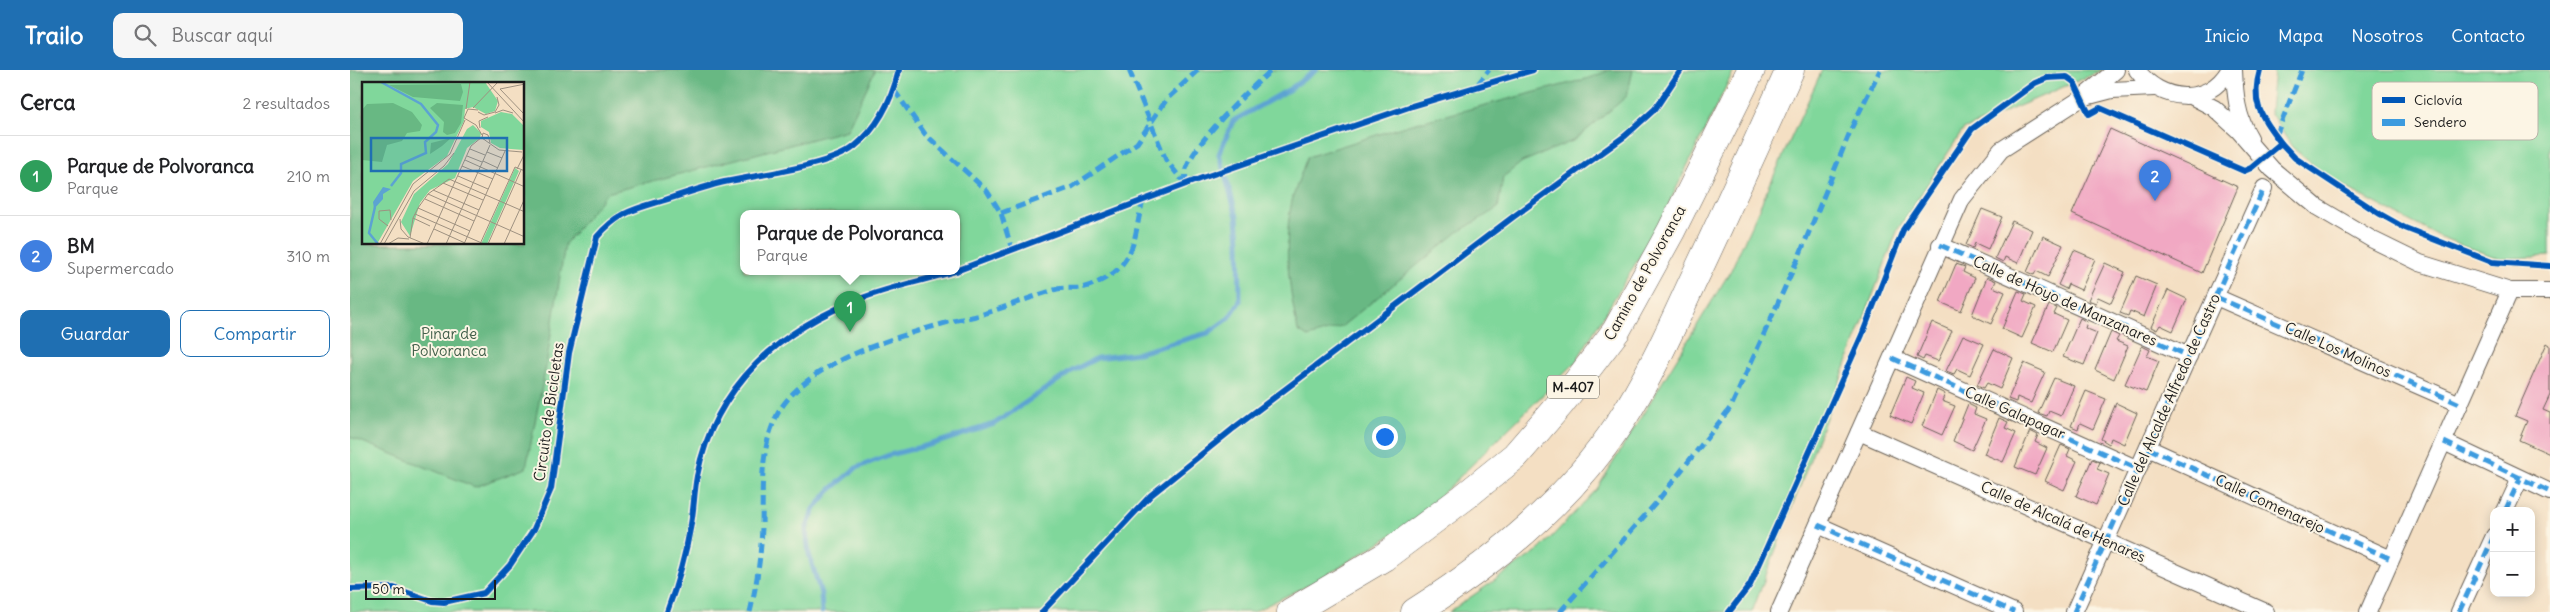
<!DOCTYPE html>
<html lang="es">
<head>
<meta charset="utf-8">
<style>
	:root { --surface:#fff; --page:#f6f6f6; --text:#202124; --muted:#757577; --line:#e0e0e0; --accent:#1f6fb2 }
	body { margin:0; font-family:Delius,sans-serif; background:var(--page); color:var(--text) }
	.controls { position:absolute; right:15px; bottom:15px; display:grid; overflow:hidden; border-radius:10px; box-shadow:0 2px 12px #0003 }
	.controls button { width:45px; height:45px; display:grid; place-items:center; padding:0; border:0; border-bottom:1px solid var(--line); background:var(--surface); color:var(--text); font:25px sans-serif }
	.scale { position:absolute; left:15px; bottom:12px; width:131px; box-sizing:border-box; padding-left:5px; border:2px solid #1c1c1c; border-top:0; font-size:14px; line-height:18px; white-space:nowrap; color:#1c1c1c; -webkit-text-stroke:4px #fcf5e5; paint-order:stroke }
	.you { position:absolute; left:1034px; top:366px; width:18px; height:18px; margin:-12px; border:4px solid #fff; border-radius:50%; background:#1a73e8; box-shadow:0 0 0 8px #1a73e833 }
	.badge { display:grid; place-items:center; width:32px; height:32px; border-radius:50%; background:var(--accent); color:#fff; font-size:16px; font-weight:700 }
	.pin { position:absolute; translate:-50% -41px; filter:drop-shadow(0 1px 2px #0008) }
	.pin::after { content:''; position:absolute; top:26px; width:18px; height:15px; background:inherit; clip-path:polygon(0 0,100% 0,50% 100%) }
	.popup { position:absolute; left:390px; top:140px; width:220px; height:65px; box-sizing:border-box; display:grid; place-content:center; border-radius:10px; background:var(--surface); filter:drop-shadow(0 1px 4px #0005); font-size:16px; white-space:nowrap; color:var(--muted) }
	.popup b { font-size:19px; color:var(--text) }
	.popup::after { content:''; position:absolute; left:50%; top:100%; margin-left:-10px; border:10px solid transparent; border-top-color:var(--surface) }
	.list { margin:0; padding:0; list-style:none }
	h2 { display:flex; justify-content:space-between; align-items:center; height:65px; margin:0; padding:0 20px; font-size:21px }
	h2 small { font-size:16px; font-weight:400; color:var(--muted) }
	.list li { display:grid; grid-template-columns:32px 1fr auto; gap:15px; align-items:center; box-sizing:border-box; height:80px; padding:0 20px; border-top:1px solid var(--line) }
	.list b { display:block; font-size:19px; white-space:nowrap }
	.list p { margin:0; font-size:16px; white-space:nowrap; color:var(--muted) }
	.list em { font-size:16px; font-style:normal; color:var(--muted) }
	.actions { display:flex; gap:10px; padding:15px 20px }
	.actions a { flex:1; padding:11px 0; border:1px solid var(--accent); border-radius:10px; text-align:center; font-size:18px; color:var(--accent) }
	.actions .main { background:var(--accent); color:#fff }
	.icon { flex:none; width:28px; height:28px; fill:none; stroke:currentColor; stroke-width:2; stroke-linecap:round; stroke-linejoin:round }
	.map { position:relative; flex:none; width:2200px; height:542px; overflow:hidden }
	header { display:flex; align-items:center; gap:30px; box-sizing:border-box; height:70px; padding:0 25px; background:var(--accent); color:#fff }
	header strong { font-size:24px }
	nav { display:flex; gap:28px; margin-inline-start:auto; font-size:18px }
	.search { width:350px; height:45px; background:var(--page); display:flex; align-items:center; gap:12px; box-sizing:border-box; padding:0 18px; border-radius:10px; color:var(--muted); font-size:19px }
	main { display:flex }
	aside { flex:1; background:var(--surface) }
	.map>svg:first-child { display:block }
	.green { fill:#80d79b; stroke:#4e7a5c; fill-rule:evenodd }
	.forest { fill:#68b883; stroke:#426a50; fill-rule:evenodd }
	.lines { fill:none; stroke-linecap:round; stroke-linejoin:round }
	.stream { stroke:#5ca3d2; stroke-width:5 }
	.building { fill:#f1a8c3 }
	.street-casing { stroke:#686056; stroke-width:18 }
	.highway-casing { stroke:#686056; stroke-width:29 }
	.street { stroke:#fff; stroke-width:16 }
	.highway { stroke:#fff; stroke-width:28 }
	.quiet { stroke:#3c9bdf; stroke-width:5; stroke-dasharray:10 5; stroke-linecap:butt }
	.cycleway-casing { stroke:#fcf5e5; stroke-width:9 }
	.cycleway { stroke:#0057b8; stroke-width:6 }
	.labels { text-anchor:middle; stroke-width:4; stroke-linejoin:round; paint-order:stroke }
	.shield { fill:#fcf5e5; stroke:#5f5d58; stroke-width:1 }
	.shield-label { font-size:14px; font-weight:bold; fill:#1c1c1c }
	.street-label { font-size:15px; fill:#1c1c1c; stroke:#fcf5e5 }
	.park-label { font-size:15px; fill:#3f5d48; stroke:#fcf5e5 }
	.inset-river { fill:none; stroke:#5ca3d2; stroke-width:2.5 }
	.inset-road { fill:none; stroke:#9e9180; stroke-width:1 }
	.view { fill:#1f6fb2; fill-opacity:0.15; stroke:#1f6fb2; stroke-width:2.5 }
	.inset-edge { fill:none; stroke:#1c1c1c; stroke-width:2.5 }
	.key { fill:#fcf5e5; stroke:#b9b4a9; stroke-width:1 }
	.key-label { font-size:14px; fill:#1c1c1c }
</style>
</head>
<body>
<header>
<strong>Trailo</strong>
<div class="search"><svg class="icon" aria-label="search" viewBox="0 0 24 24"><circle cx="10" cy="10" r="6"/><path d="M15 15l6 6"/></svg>Buscar aquí</div>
<nav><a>Inicio</a><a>Mapa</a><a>Nosotros</a><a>Contacto</a></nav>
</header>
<main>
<aside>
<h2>Cerca<small>2 resultados</small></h2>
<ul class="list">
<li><span class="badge" style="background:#2e9e5b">1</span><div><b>Parque de Polvoranca</b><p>Parque</p></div><em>210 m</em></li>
<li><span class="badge" style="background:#3f7fe0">2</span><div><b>BM</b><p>Supermercado</p></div><em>310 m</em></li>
</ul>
<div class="actions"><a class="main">Guardar</a><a>Compartir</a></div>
</aside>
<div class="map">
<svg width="2200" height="542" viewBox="0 0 2200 542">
	<rect width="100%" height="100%" fill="#fcf5e5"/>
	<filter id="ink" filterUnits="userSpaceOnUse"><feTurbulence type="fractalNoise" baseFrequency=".02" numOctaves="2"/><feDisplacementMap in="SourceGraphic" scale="10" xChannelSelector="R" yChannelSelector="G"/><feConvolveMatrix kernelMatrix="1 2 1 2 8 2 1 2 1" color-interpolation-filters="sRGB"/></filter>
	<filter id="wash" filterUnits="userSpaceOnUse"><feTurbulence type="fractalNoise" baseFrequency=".0096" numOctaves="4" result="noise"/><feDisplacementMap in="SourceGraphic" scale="20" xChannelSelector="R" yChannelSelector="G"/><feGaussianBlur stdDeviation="1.12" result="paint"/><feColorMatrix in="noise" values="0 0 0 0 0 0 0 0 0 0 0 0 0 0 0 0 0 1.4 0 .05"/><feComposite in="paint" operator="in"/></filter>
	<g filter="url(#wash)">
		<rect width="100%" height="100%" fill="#f4dfc3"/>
		<g class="green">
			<path d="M0,0H1384L1307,158L1225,293L1066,450L967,511L903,542H0ZM14,14H174V174H14ZM394,143H606V201H394Z"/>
			<path d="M1472,0H1753L1613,60L1548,159L1402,542H1099L1190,479L1247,419L1381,200Z"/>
			<path d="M1924,0H2200V186L2150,189L2088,166L1978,108L1942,77L1920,42Z"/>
		</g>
		<g class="forest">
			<path d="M0,0H525L497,60L257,123L215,174L196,296L176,398L125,417L0,367ZM14,14H174V174H14Z"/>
			<path d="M1260,0H1283L1277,26L1225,70L1172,92L1153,107L1148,138L1108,162L991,257L958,267L948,261C939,218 932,171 943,127C947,114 952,101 957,87L1058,55L1236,9Z"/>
		</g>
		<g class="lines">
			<path class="stream" d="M472,542L471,524L459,484L456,460L464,439L480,420L506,398L539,385L583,374L644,354L722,301L747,288L788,283L858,263L879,248L890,231L889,172L887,147L869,84L883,51L940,19L966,0"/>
		</g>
		<g id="blocks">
			<g class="building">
				<path d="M1760,59L1888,117L1852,203L1722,144Z"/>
				<path d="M1632,139L1652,147L1638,179L1625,173L1623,178L1616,175Z"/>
				<path d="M1662,151L1682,160L1668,193L1655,187L1653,192L1645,188Z"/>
				<path d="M1693,166L1713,175L1698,207L1686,201L1684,205L1677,202Z"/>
				<path d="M1724,180L1745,189L1731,220L1718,214L1716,219L1708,215Z"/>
				<path d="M1755,193L1775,202L1761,233L1748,227L1746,233L1738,230Z"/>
				<path d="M1606,194L1615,197L1613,202L1625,208L1611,241L1590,232Z"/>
				<path d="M1786,206L1807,215L1794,247L1780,241L1778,246L1770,243Z"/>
				<path d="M1637,207L1646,211L1643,217L1655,222L1641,254L1622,245Z"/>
				<path d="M1818,220L1837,229L1823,261L1810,255L1807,260L1801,257Z"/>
				<path d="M1668,221L1676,224L1673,231L1686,237L1672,268L1652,259Z"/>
				<path d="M1699,235L1707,238L1704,244L1717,250L1703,282L1682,273Z"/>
				<path d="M1730,248L1737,252L1735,258L1747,263L1734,295L1713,287Z"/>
				<path d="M1582,252L1602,261L1588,291L1575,286L1573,290L1567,287Z"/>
				<path d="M1761,262L1769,266L1766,271L1778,276L1764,309L1745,300Z"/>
				<path d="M1613,265L1634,274L1620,305L1607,299L1604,304L1596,301Z"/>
				<path d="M2197,273L2200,275V325L2193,340L2200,343V384L2169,370L2177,351L2165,346Z"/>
				<path d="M1792,276L1800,280L1797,286L1809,291L1796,322L1775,314Z"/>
				<path d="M1644,279L1663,288L1650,319L1637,313L1634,318L1627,315Z"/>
				<path d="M1674,293L1695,302L1681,333L1667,327L1666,332L1658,329Z"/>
				<path d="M1556,307L1565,311L1562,318L1574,323L1561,354L1540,345Z"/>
				<path d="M1704,308L1724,316L1711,346L1699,341L1697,346L1688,343Z"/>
				<path d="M1587,320L1595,324L1592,331L1605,336L1592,365L1572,356Z"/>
				<path d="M1736,321L1756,329L1743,359L1730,353L1728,359L1721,356Z"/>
				<path d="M1766,333L1787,343L1774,374L1761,368L1759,374L1751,369Z"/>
				<path d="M1618,334L1626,338L1624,344L1636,349L1622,380L1603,371Z"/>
				<path d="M1649,348L1658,352L1655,358L1666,363L1653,392L1634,384Z"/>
				<path d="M1680,361L1688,365L1685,372L1697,378L1685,405L1665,397Z"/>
				<path d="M1711,375L1720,379L1717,386L1727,391L1714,420L1695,411Z"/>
				<path d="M1742,389L1750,392L1747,399L1759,404L1746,435L1726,426Z"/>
			</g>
		</g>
	</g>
	<g filter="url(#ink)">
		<use href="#blocks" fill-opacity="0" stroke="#686056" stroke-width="1"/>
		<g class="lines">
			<g class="street-casing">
				<g id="street">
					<path d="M1787,0C1810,32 1858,37 1879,0"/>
					<path d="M1884,0C1885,24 1887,47 1900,68"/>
					<path d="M1739,26L1762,20L1804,18"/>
					<path d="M1841,26L1864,38L1888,60L1922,99L1967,137L2023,170L2070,193L2160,221H2200"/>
					<path d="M1590,175L1839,286"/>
					<path d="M1866,227L2110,334"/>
					<path d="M1542,288L1788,399"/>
					<path d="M1509,362L1916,542"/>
					<path d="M2094,372L2200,422"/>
					<path d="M1798,378L2041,489"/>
					<path d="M2155,441L2170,409"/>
					<path d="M1468,455L1664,542"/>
					<path d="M1429,542L1612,129L1651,80L1732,28L1766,0"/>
					<path d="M1724,542L1914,118"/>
					<path d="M2018,542L2160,221"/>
					<path d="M2109,542L2144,466"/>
				</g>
			</g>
			<g class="highway-casing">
				<g id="highway">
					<path d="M941,542L1034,487L1113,428L1165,386L1211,333L1266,261L1321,161L1401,0"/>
					<path d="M1065,542C1143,493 1218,432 1269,354C1298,310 1320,261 1342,213C1376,142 1408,71 1440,0"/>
				</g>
			</g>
			<use href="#street" class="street"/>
			<use href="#highway" class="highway"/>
			<g class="quiet">
				<path d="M779,0L816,90L836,115"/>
				<path d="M1127,15L1139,0"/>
				<path d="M544,20L575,64L637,121L651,143L662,180"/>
				<path d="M1926,66L1952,0"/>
				<path d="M836,115C836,110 835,104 836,99C844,73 900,18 922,0"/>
				<path d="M651,143L722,117L787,73L817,29L848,0"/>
				<path d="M1590,175L1839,286"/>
				<path d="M1866,227L2110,334"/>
				<path d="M1542,288L1788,399"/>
				<path d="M2094,372L2200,422"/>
				<path d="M1798,378L2041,489"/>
				<path d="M2155,441L2170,409"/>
				<path d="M1468,455L1664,542"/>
				<path d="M1728,458L1791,486"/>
				<path d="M400,542C407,513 411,486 412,456C413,417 409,382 427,345C455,291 549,266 603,251C614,248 626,247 636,243C659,236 681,227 704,220C713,217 721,219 730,218C741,217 760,207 767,200C788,179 785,157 793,131"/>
				<path d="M1210,542L1306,433L1381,337L1450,184L1502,57L1530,0"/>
				<path d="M1724,542L1914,118"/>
				<path d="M2109,542L2144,466"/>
			</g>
			<g class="cycleway-casing">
				<g id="cycleway">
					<path d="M1910,0C1900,34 1912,47 1931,73"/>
					<path d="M606,201L852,108L1062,36L1183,0"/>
					<path d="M0,519L44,518L82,531L94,532L134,523L160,495L184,459L201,419L219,283L247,167C268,142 285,139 315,130C333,124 351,118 370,113C402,106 481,96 504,77C528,58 542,29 549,0"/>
					<path d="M317,542C327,515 336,483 341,454C344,438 344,422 347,406C365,315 431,258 515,227C544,216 576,210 606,201"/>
					<path d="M692,542L801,425L884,358L1163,147L1275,66L1305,39L1331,0"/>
					<path d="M1379,542L1400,515L1512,265L1553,160L1622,59L1685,13L1697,8L1717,7L1724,12L1739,44L1750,38L1894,101L1901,98L1931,73L1945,88L2030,144L2055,158L2142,192L2200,196"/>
				</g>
			</g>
			<use href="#cycleway" class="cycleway"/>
		</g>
	</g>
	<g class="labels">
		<rect class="shield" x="1197" y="305.5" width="52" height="23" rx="4"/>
		<g class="shield-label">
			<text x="1223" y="322">M-407</text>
		</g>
		<g class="street-label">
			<text transform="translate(1295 203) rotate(-61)" y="5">Camino de Polvoranca</text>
			<text transform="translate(1715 231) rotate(24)" y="5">Calle de Hoyo de Manzanares</text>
			<text transform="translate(1988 280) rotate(24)" y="5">Calle Los Molinos</text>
			<text transform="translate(1819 330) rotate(-66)" y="5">Calle del Alcalde Alfredo de Castro</text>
			<text transform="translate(199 342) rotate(-82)" y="5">Circuito de Bicicletas</text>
			<text transform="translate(1665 343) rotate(24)" y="5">Calle Galapagar</text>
			<text transform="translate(1920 434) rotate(25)" y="5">Calle Comenarejo</text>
			<text transform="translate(1713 452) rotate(24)" y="5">Calle de Alcalá de Henares</text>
		</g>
		<g class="park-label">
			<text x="99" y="269">Pinar de<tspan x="99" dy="17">Polvoranca</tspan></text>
		</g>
	</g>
	<g transform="translate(12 12)">
		<rect width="162" height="162" fill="#f4dfc3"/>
		<path d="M0,0H123L136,19L133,29L124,32L111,25L103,27L102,39L85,74L51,99L15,162H0ZM139,30L150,32L162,44V68L138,66L129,61L127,50L119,45V39ZM111,43L119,51L118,56L105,66L93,96L68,108L58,121L48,154L39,140L52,112L86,82L105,47ZM153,86L157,89L125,162H119Z" fill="#80d79b"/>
		<path d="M99,2L101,10L98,19L51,15L27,3ZM31,21L50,30L60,43L58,49L45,51L40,59L25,63L20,80L0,78V28L5,22ZM75,21L101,23L99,41L93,51L85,53L81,50L82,40L68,26ZM89,56L80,64L68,72L69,61Z" fill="#68b883"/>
		<path d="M21,105L29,107L21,112V117L12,127L11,120Z" fill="#5ca3d2"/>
		<path class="inset-river" d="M19,0L59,22L76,43L74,50L63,60L64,71L39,82V91L29,104M13,125L7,151L16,162"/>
		<path class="inset-road" d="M125,0L163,41M163,2L138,7L163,33M111,26L136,0M104,27L108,0M116,28L106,27L102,36L114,43L120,53M116,30L122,33L133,30L137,23L135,15M133,31L141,28L151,31M118,46L117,39L126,35M128,61L126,53L121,51L120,56L137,68L160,70M108,67L123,73M125,70L140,76M105,74L120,80M103,78L163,105M121,79L136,86M100,84L131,97M155,87L162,73M96,94L126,107M81,101L121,118M71,108L117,128M66,112L163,155M63,117L112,139M56,126L108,149M53,132L122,162M51,136L68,144M38,137L39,147L46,155M26,144L17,137V129L28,128L29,138M72,147L103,161M46,155L63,162M48,156L51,136L56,126L66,112L87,97L163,130M18,162L51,102L88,72L103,38M22,162L52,109L82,84L92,71M26,162L36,156L47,157M65,162L109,64L120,55M84,162L128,63M102,162L143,69M118,162L153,85L163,89M126,162L159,88M142,162L163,116"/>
		<path class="view" d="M9,56H145V89H9Z"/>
		<rect width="162" height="162" class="inset-edge"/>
	</g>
	<rect x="2022" y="12" width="166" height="58" rx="8" class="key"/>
	<rect x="2032" y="27" width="23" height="6" fill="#0057b8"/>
	<rect x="2032" y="49" width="23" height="7" fill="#3c9bdf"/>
	<g class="key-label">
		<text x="2064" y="35">Ciclovía</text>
		<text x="2064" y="57">Sendero</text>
	</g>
</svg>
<div class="controls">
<button>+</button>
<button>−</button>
</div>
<div class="scale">50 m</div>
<div class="you"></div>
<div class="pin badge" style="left:500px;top:262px;background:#2e9e5b">1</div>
<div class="popup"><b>Parque de Polvoranca</b>Parque</div>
<div class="pin badge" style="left:1805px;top:131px;background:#3f7fe0">2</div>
</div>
</main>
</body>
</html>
